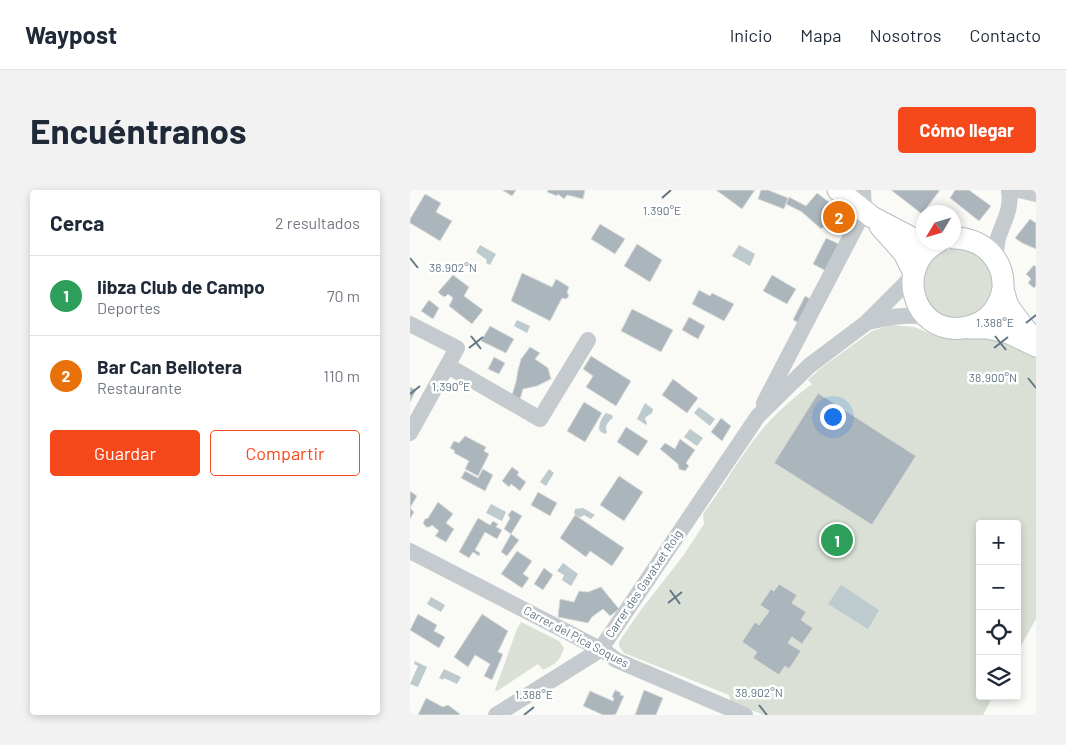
<!DOCTYPE html>
<html lang="es">
<head>
<meta charset="utf-8">
<style>
	:root { --surface:#fff; --page:#f2f2f3; --text:#1f2937; --muted:#747a83; --line:#e0e1e3; --accent:#f6491b }
	body { margin:0; font-family:Barlow,sans-serif; background:var(--page); color:var(--text) }
	.controls { position:absolute; right:15px; bottom:15px; display:grid; overflow:hidden; border-radius:5px; box-shadow:0 2px 8px #0003 }
	.controls button { width:45px; height:45px; display:grid; place-items:center; padding:0; border:0; border-bottom:1px solid var(--line); background:var(--surface); color:var(--text); font:25px sans-serif }
	.compass { position:absolute; left:506px; top:15px; width:45px; height:45px; border-radius:50%; background:var(--surface); box-shadow:0 2px 8px #0003; rotate:232deg }
	.you { position:absolute; left:422px; top:226px; width:18px; height:18px; margin:-12px; border:4px solid #fff; border-radius:50%; background:#1a73e8; box-shadow:0 0 0 8px #1a73e833 }
	.badge { display:grid; place-items:center; width:32px; height:32px; border-radius:50%; background:var(--accent); color:#fff; font-size:16px; font-weight:700 }
	.pin { position:absolute; translate:-50% -50%; border:2px solid #fff; box-shadow:0 1px 5px #0006 }
	.list { margin:0; padding:0; list-style:none }
	h2 { display:flex; justify-content:space-between; align-items:center; height:65px; margin:0; padding:0 20px; font-size:21px }
	h2 small { font-size:16px; font-weight:400; color:var(--muted) }
	.list li { display:grid; grid-template-columns:32px 1fr auto; gap:15px; align-items:center; box-sizing:border-box; height:80px; padding:0 20px; border-top:1px solid var(--line) }
	.list b { display:block; font-size:19px; white-space:nowrap }
	.list p { margin:0; font-size:16px; white-space:nowrap; color:var(--muted) }
	.list em { font-size:16px; font-style:normal; color:var(--muted) }
	.actions { display:flex; gap:10px; padding:15px 20px }
	.actions a { flex:1; padding:11px 0; border:1px solid var(--accent); border-radius:5px; text-align:center; font-size:18px; color:var(--accent) }
	.actions .main { background:var(--accent); color:#fff }
	.icon { flex:none; width:28px; height:28px; fill:none; stroke:currentColor; stroke-width:2; stroke-linecap:round; stroke-linejoin:round }
	.map { position:relative; flex:none; width:626px; height:525px; overflow:hidden; border-radius:5px }
	header { display:flex; align-items:center; gap:30px; box-sizing:border-box; height:70px; padding:0 25px; background:var(--surface); border-bottom:1px solid var(--line) }
	header strong { font-size:24px }
	nav { display:flex; gap:28px; margin-inline-start:auto; font-size:18px }
	.intro { display:flex; align-items:center; justify-content:space-between; box-sizing:border-box; height:120px; padding:0 30px }
	h1 { margin:0; font-size:35px }
	.button { padding:12px 22px; border-radius:5px; background:var(--accent); color:#fff; font-size:18px; font-weight:700 }
	main { display:flex; gap:30px; padding:0 30px }
	aside { flex:1; background:var(--surface); border-radius:5px; box-shadow:0 2px 8px #0003 }
	.map>svg:first-child { display:block }
	.green { fill:#dae0d6 }
	.water { fill:#bdcace }
	.building { fill:#abb5bc; stroke:#dcdcd9 }
	.lines { fill:none; stroke-linecap:round; stroke-linejoin:round }
	.major-casing { stroke:#b7bdc1; stroke-width:23 }
	.minor { stroke:#c4cacd; stroke-width:16 }
	.major { stroke:#fff; stroke-width:21 }
	.ticks { fill:none; stroke:#617786; stroke-width:2 }
	.labels { text-anchor:middle; stroke-width:5; stroke-linejoin:round; paint-order:stroke }
	.street-label { font-size:12px; fill:#617786; stroke:#fff }
	.ticks-label { font-size:12px; text-anchor:middle; fill:#617786; stroke:#fff; stroke-width:5; stroke-linejoin:round; paint-order:stroke }
</style>
</head>
<body>
<header>
<strong>Waypost</strong>
<nav><a>Inicio</a><a>Mapa</a><a>Nosotros</a><a>Contacto</a></nav>
</header>
<div class="intro"><h1>Encuéntranos</h1><a class="button">Cómo llegar</a></div>
<main>
<aside>
<h2>Cerca<small>2 resultados</small></h2>
<ul class="list">
<li><span class="badge" style="background:#2e9e5b">1</span><div><b>Iibza Club de Campo</b><p>Deportes</p></div><em>70 m</em></li>
<li><span class="badge" style="background:#e8710a">2</span><div><b>Bar Can Bellotera</b><p>Restaurante</p></div><em>110 m</em></li>
</ul>
<div class="actions"><a class="main">Guardar</a><a>Compartir</a></div>
</aside>
<div class="map">
<svg width="626" height="525" viewBox="0 0 626 525">
	<rect width="100%" height="100%" fill="#fafaf7"/>
	<g class="green">
		<circle cx="547" cy="94" r="36"/>
		<path d="M481,135L504,137L529,147L553,148L588,145L607,154L626,168V429L607,463V334H570V506H583L573,525H354L321,512L319,505L214,463L209,456V452L230,421L273,366L294,334L293,324C315,295 332,262 356,235C368,221 387,205 402,194L398,190L411,178L462,141Z"/>
		<path d="M111,432L149,451L154,458C149,473 146,473 133,480L128,474L87,501L85,500L107,439Z"/>
	</g>
	<g class="water">
		<path d="M70,55L86,64L80,75L76,73L77,70L66,62Z"/>
		<path d="M329,55L345,64L340,76L322,66Z"/>
		<path d="M107,130L120,136L117,143L104,136Z"/>
		<path d="M235,213L243,219L242,223L236,227L235,229L237,233L236,235L227,229Z"/>
		<path d="M289,217L305,229L300,236L284,223Z"/>
		<path d="M196,223L202,225L203,228C198,231 194,237 197,242L195,244L191,242L189,239C190,232 191,228 196,223Z"/>
		<path d="M280,239L293,248L287,256L274,247Z"/>
		<path d="M139,279L144,283L136,296L130,292Z"/>
		<path d="M81,314L96,322L92,331L76,323Z"/>
		<path d="M173,318L185,325L181,329L174,325L171,327H167L164,323L165,319Z"/>
		<path d="M153,373L168,384L161,396L152,390L154,385L147,381Z"/>
		<path d="M431,395L469,420L458,439L418,414Z"/>
		<path d="M21,407L35,415L31,422L17,414Z"/>
		<path d="M5,471L17,477L8,497L0,494L8,476L4,474Z"/>
		<path d="M34,479L51,487L47,494L34,488L33,490L29,488Z"/>
	</g>
	<g class="building">
		<path d="M92,0H106L102,6Z"/>
		<path d="M138,0H175L173,9L157,5L154,9L148,4L147,6L137,2Z"/>
		<path d="M306,0H345L332,19Z"/>
		<path d="M351,0H358L378,8L374,19L348,9Z"/>
		<path d="M481,0H530L512,24Z"/>
		<path d="M545,0H559L581,16L569,31L540,8Z"/>
		<path d="M407,3L441,29L430,44L423,39L420,43L413,37L411,39L392,22L376,14L379,7L396,16Z"/>
		<path d="M15,4L31,13L26,22L42,31L30,51L0,33V29Z"/>
		<path d="M620,29L626,33V59L612,53L605,48Z"/>
		<path d="M190,34L215,49L205,64L181,49Z"/>
		<path d="M416,48L429,54L416,81L403,74Z"/>
		<path d="M227,54L252,70L240,92L214,76Z"/>
		<path d="M624,75L626,77V96L624,98L618,93L621,89L616,84Z"/>
		<path d="M112,83L142,97L146,89L159,97L157,102L159,106L156,109L152,108L140,131L101,111Z"/>
		<path d="M43,85L59,97L54,106L73,120L62,134L39,116L43,108L38,104L35,107L31,105L28,102Z"/>
		<path d="M362,85L386,99L377,114L353,101Z"/>
		<path d="M289,100L300,106L302,103L324,114L314,131L282,114Z"/>
		<path d="M395,106L404,111L392,134L383,130Z"/>
		<path d="M19,110L29,118L23,129L11,121Z"/>
		<path d="M222,119L263,140L251,162L211,141Z"/>
		<path d="M279,127L295,136L288,149L272,140Z"/>
		<path d="M80,136L104,149L96,163L71,151Z"/>
		<path d="M120,157L130,163L125,169L138,178L141,189L127,196L113,199L110,209L102,205L106,192L108,180L111,169Z"/>
		<path d="M181,166L221,191L206,216L176,197L183,186L173,179Z"/>
		<path d="M84,167L95,173L89,184L78,179Z"/>
		<path d="M263,189L288,208L277,223L252,205Z"/>
		<path d="M0,197L6,200L0,212Z"/>
		<path d="M408,203L506,266L462,335L364,273Z"/>
		<path d="M174,212L192,223L175,252L157,241Z"/>
		<path d="M311,228L321,236L312,251L301,242Z"/>
		<path d="M216,237L238,251L228,266L207,252Z"/>
		<path d="M55,246L76,257L74,261L79,264L68,286L55,279L59,271L44,263L45,261L40,258L44,251L49,253Z"/>
		<path d="M270,249L285,260L276,273L279,276L275,281L269,279L268,274L250,259L255,253L265,259Z"/>
		<path d="M102,277L109,282L107,285L116,292L110,301L101,294L99,297L92,291Z"/>
		<path d="M73,279L83,285L75,301L51,288L55,281L68,288Z"/>
		<path d="M209,286L233,302L214,331L190,315Z"/>
		<path d="M0,301L7,306L0,318L4,322L0,329Z"/>
		<path d="M128,302L147,313L140,326L121,315Z"/>
		<path d="M28,312L43,324L36,333L44,339L36,352L25,346L29,341L22,335L20,337H16L13,333L15,329L18,328Z"/>
		<path d="M102,320L112,326L101,344L94,339L100,328L98,325Z"/>
		<path d="M165,325L214,358L202,376L180,361L176,367L150,348Z"/>
		<path d="M68,328L80,335L83,331L88,334L86,337L92,340L87,349L75,342L65,360L70,363L69,366L63,362L59,368L49,362Z"/>
		<path d="M101,344L109,350L97,366L91,362Z"/>
		<path d="M107,361L122,371L113,384L119,388L112,398L91,384Z"/>
		<path d="M134,378L143,385L133,400L124,394Z"/>
		<path d="M369,394L387,405L382,413L396,422L391,430L403,438L392,454L382,447L378,453L391,461L379,479L375,476L369,485L343,468L347,462L332,452L345,432L349,435L359,421L350,415L361,399L364,401Z"/>
		<path d="M191,397L209,419L200,426L193,419L182,427L178,433L148,427L150,409L164,412L169,401L178,402Z"/>
		<path d="M8,424L27,435L24,441L35,447L29,458L0,440Z"/>
		<path d="M72,424L98,441L88,462L93,464L82,490L74,486L80,474L65,465L58,477L44,467Z"/>
		<path d="M205,500L211,503L210,505L214,506L206,524L203,525H193L173,516L180,501L203,511L204,508L202,507Z"/>
		<path d="M234,500L253,508L246,525H225Z"/>
		<path d="M16,508L33,517L38,515L50,524L49,525H8Z"/>
	</g>
	<g class="lines">
		<g class="major-casing">
			<g id="major">
				<path d="M428,0L462,27L504,49L514,51"/>
				<path d="M470,36L494,63L504,83"/>
				<path d="M528,52C484,75 502,144 552,138C561,137 569,134 577,128C585,121 591,110 593,99C595,69 572,48 544,48"/>
				<path d="M593,100L598,116L611,134L626,151"/>
				<path d="M559,138H578L599,143L626,156"/>
			</g>
		</g>
		<g class="minor">
			<path d="M599,1L609,0L626,4"/>
			<path d="M585,68C586,61 587,54 588,48C594,30 602,19 599,0"/>
			<path d="M458,132C479,127 495,124 517,127"/>
			<path d="M0,134L47,158L0,243"/>
			<path d="M38,176L130,229L178,150"/>
			<path d="M354,213L454,21L453,0"/>
			<path d="M0,361L196,462L206,470L335,525"/>
			<path d="M86,525L190,460L348,226L399,176L456,133L503,86"/>
		</g>
		<use href="#major" class="major"/>
	</g>
	<path class="ticks" d="M252,8L261,0M0,68L8,78M616,133L626,125M61,146L71,159M585,146L596,160M59,158L73,147M584,158L598,147M618,188L626,198M0,204L10,196M260,400L270,414M258,413L272,402M349,515L357,525M114,525L124,517"/>
	<g class="labels">
		<g class="street-label">
			<text transform="translate(234 394) rotate(-56)" y="4">Carrer des Gavatxet Roig</text>
			<text transform="translate(166 447) rotate(28)" y="4">Carrer del Pica Soques</text>
		</g>
	</g>
	<g class="ticks-label">
		<text x="252" y="25">1.390°E</text>
		<text x="43" y="82">38.902°N</text>
		<text x="585" y="137">1.388°E</text>
		<text x="583" y="192">38.900°N</text>
		<text x="41" y="201">1.390°E</text>
		<text x="349" y="507">38.902°N</text>
		<text x="124" y="509">1.388°E</text>
	</g>
</svg>
<div class="controls">
<button>+</button>
<button>−</button>
<button><svg class="icon" aria-label="locate" viewBox="0 0 24 24"><circle cx="12" cy="12" r="6"/><path d="M12 2v4M12 18v4M2 12h4M18 12h4"/></svg></button>
<button><svg class="icon" aria-label="layers" viewBox="0 0 24 24"><path d="M12 4l9 5-9 5-9-5zM3 14l9 5 9-5"/></svg></button>
</div>
<svg class="compass" viewBox="-18 -18 36 36"><path d="M0-13l5 13h-10z" fill="#e53935"/><path d="M0 13l5-13h-10z" fill="#747a83"/></svg>
<div class="you"></div>
<div class="pin badge" style="left:427px;top:350px;background:#2e9e5b">1</div>
<div class="pin badge" style="left:429px;top:27px;background:#e8710a">2</div>
</div>
</main>
</body>
</html>
